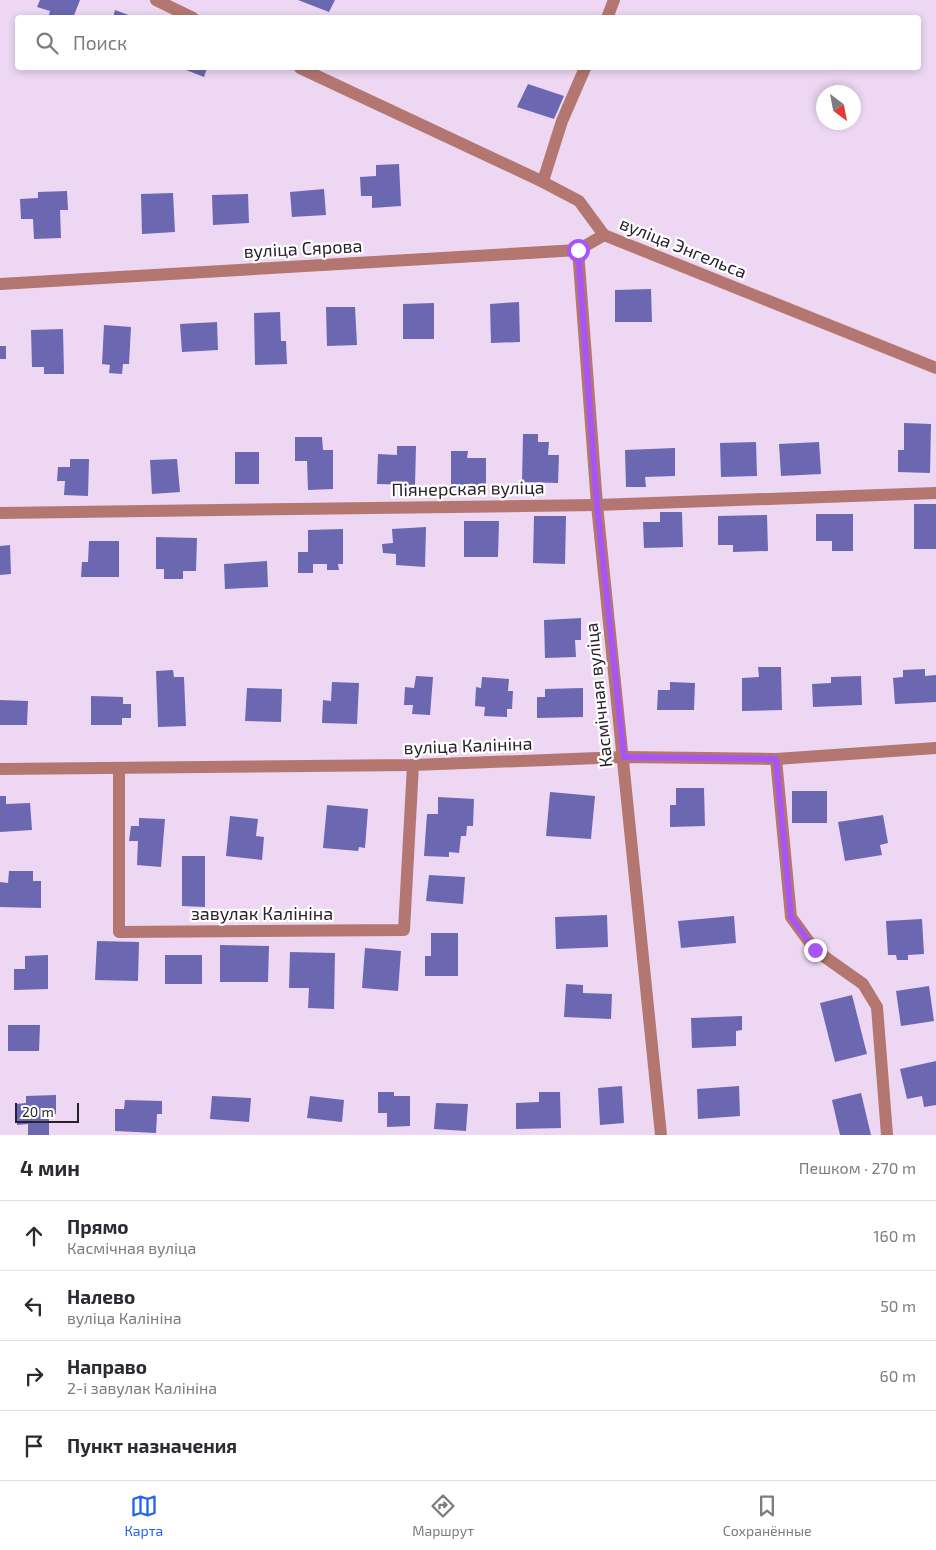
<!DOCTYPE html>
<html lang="ru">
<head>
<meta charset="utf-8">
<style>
	:root { --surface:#fff; --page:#f2f2f3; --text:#2b2b33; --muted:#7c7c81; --line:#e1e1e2; --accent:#2563eb }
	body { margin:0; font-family:"Exo 2",sans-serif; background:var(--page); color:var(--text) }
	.compass { position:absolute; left:816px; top:85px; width:45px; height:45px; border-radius:50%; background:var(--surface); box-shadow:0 2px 8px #0003; rotate:148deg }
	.scale { position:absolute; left:15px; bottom:12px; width:64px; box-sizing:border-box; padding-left:5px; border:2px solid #2a222c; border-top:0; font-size:14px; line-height:18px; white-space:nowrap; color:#2a222c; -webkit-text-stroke:4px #fff; paint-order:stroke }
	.stop { position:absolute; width:15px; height:15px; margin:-11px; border:4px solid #a855f7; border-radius:50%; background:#fff }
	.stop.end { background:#a855f7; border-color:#fff; box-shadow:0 1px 5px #0008 }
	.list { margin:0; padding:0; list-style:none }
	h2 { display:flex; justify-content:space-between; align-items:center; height:65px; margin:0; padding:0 20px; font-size:21px }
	h2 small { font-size:16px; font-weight:400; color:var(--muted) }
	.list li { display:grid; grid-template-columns:32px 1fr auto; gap:15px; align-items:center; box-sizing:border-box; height:70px; padding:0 20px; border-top:1px solid var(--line) }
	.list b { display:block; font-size:19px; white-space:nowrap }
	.list p { margin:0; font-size:16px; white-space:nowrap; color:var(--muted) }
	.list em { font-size:16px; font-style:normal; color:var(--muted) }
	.icon { flex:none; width:28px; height:28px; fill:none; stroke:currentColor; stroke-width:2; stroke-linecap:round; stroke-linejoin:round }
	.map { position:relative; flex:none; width:936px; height:1135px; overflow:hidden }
	.search { position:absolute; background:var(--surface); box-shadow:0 2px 8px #0003; left:15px; right:15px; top:15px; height:55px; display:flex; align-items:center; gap:12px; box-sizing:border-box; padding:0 18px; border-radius:5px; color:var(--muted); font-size:19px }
	.sheet { height:345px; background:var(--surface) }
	nav { display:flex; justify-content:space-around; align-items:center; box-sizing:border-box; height:70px; border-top:1px solid var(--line); background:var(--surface); font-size:14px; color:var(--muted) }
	nav a { display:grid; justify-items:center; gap:2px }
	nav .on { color:var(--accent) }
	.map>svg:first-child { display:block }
	.building { fill:#6b67b1 }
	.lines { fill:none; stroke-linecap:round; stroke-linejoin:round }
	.minor { stroke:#b37670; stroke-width:12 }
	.route { stroke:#a855f7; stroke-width:6 }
	.labels { text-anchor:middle; stroke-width:4.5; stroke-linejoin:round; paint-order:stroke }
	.street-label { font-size:18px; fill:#2a222c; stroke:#fff }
</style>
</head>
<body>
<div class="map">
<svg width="936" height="1135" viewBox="0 0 936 1135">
	<rect width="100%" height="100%" fill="#edd7f3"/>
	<g class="building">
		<path d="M40,0H80L73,18H48L50,11L37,7Z"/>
		<path d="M298,0H335L329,12Z"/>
		<path d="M115,10L134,17V18H113Z"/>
		<path d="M181,68H215L214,70L207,68L204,77Z"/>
		<path d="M528,84L564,96L554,119L517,107Z"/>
		<path d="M399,164L401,206L372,208V196H361L360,177L376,176V165Z"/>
		<path d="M324,189L326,215L292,217L290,192Z"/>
		<path d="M67,191L68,210H60L61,238L34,239L33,219H21L20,199L38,198V192Z"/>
		<path d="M173,193L175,232L142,234L141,194Z"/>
		<path d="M248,194L249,223L213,225L212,195Z"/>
		<path d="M651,289L652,322H615V290Z"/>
		<path d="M519,302L520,342L491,343L490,304Z"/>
		<path d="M434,303V339H403V304Z"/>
		<path d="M326,307H355L357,345L327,346Z"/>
		<path d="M280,312L281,341H286L287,364L255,365L254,313Z"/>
		<path d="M217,322L218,350L182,352L180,324Z"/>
		<path d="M104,325L131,327L129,364H123L122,374L109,373L110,365L102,364Z"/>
		<path d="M63,329L64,374H44V367H32L31,330Z"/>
		<rect x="0" y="346" width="6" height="13"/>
		<path d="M904,423L931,424L930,473L898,472V450H904Z"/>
		<path d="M523,434H538V442H549L548,455H559L558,483L522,482Z"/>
		<path d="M295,437H322L323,450H333V489L308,490L307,461H295Z"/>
		<path d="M756,442L757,476L721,477L720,443Z"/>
		<path d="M819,442L821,474L781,476L779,444Z"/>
		<path d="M397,446H416L415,485L377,484L378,454L397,455Z"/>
		<path d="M675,448V476L645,477L646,487H626L625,450Z"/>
		<path d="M451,451H468L467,458H486V485H451Z"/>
		<rect x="235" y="452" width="24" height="32"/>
		<path d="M70,459H89L88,496L64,495L65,481H57L58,467H70Z"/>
		<path d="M177,459L180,492L152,494L150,460Z"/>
		<rect x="914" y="504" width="22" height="45"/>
		<path d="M660,512H682L683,547L644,548L643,522H660Z"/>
		<path d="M816,514H853V551H832V541H816Z"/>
		<path d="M767,515L768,551L733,552V545H718V516Z"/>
		<path d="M534,516H566L565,564L533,563Z"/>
		<path d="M464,521H499L498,557H464Z"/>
		<path d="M426,527L425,567L396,565V554L383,553L382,544L393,543L392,529Z"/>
		<path d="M343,529V564H338L339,570H327V564H313V573H298V552H308V530Z"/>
		<path d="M156,537L197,538L196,571H183V579H164V569H156Z"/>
		<path d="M89,541H119V577H81L82,562H88Z"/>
		<path d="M10,545L11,574L0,575V546Z"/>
		<path d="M267,561L268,587L225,589L224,564Z"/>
		<path d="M581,618V640H575L576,657L545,658L544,620Z"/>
		<path d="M758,667H781L782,710L742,711V678L759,677Z"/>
		<path d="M925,669V676L936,675V702L895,704L893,678L903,677V670Z"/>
		<path d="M173,670L174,677H184L186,726L158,727L156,671Z"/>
		<path d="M416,676L433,677L430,715L412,714L413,705H404L405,687L414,688Z"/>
		<path d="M861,676L862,705L813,707L812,684L831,683V677Z"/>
		<path d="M482,677L509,679L508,691H513L512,709H507V717L484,716L485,707L475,706L476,687L481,688Z"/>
		<path d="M332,682L359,683L357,724L322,723L323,700L331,701Z"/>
		<path d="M670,682L695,683L694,710H657L658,690H670Z"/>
		<path d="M247,688L282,689L281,722L245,721Z"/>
		<path d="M583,688V717L537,718V697H545V689Z"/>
		<path d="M91,696L123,697V704H131V718H122V725H91Z"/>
		<path d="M0,700L28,701L27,725H0Z"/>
		<path d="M676,788H704L705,826L670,827V805H676Z"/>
		<rect x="792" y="791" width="35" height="32"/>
		<path d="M550,792L595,796L591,839L546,836Z"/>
		<path d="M0,796H6V804L30,803L32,830L0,832Z"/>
		<path d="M438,797L474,799L473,826H467L466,836H461L459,853L449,852V857L424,856L427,814H438Z"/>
		<path d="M327,805L368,809L365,848L359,847L358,851L323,848Z"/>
		<path d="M883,815L888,843L880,845L882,855L845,861L838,822Z"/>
		<path d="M230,816L258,819L256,836L264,837L262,860L226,856Z"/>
		<path d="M139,818L165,819L161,867L137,865L138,841H129L131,826H139Z"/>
		<path d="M182,856H205V907L182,906Z"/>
		<path d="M9,871H33V881H41V908L0,907V882L8,883Z"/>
		<path d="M429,875L465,877L463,904L426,901Z"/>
		<path d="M607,915L608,947L556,949L555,917Z"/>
		<path d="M734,916L736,943L681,948L678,921Z"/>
		<path d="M922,919L924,954L908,955V960H897L896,955H888L886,921Z"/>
		<path d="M431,933H458V976H425V956H431Z"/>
		<path d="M97,941L139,942L138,981L95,980Z"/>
		<path d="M220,945L269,946L268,982H220Z"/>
		<path d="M365,948L401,951L398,991L362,988Z"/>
		<path d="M290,952L335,953L334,1009L308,1008L309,988H289Z"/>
		<path d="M48,955V989L14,990V969H25V956Z"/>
		<rect x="165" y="955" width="37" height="29"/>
		<path d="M566,984L583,985V993L612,994L611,1019L564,1017Z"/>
		<path d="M929,986L934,1021L901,1026L896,991Z"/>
		<path d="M852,995L867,1054L835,1062L820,1003Z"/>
		<path d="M742,1016V1030L736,1031V1046L692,1048L691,1018Z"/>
		<path d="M8,1025H40L39,1051H8Z"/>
		<path d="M936,1061V1105L924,1107L922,1096L907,1099L900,1069Z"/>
		<path d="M622,1086L624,1123L600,1125L598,1088Z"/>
		<path d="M739,1086L740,1116L698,1119L697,1089Z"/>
		<path d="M378,1092H394V1096H410V1126L387,1127V1113H378Z"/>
		<path d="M539,1092H560L561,1128L516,1129V1103L539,1102Z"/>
		<path d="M861,1093L871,1135H840L832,1100Z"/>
		<path d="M56,1095V1114H49V1135H28V1124L17,1125L16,1104L26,1103V1096Z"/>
		<path d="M212,1096L251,1098L249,1122L210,1119Z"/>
		<path d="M310,1096L344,1100L342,1122L307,1118Z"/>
		<path d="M125,1100L162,1101V1114H157L156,1133L115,1131V1109H124Z"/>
		<path d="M436,1103L468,1104L466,1131L434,1129Z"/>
	</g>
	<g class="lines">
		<g class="minor">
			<path d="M156,0L193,18"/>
			<path d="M607,18L614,0"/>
			<path d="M300,68L539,180L579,201L604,235L936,368"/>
			<path d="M543,181L562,121L585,68"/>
			<path d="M578,250L597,505L661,1135"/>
			<path d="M0,284L578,250L604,235"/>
			<path d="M0,513L597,505L936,493"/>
			<path d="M776,759L791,917L815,950L863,984L877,1007L887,1135"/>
			<path d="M119,768V932L404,930L413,765"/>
			<path d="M0,769L413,765L624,757L776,759L936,748"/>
		</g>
	</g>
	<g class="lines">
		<path class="route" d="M578,250L597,505L624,757L776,759L791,917L815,950"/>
	</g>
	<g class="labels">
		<g class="street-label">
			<text transform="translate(683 248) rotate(22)" y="6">вуліца Энгельса</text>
			<text transform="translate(303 249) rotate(-3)" y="6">вуліца Сярова</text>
			<text transform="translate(468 489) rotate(-1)" y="6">Піянерская вуліца</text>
			<text transform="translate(599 695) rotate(-96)" y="6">Касмічная вуліца</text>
			<text transform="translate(468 746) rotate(-2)" y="6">вуліца Калініна</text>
			<text x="262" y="920">завулак Калініна</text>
		</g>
	</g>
</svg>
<svg class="compass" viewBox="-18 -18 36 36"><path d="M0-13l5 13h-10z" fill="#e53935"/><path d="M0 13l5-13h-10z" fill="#7c7c81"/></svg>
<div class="scale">20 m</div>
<div class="stop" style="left:578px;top:250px"></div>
<div class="stop end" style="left:815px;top:950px"></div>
<div class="search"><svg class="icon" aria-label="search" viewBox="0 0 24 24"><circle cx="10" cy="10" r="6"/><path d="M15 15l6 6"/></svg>Поиск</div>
</div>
<section class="sheet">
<h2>4 мин<small>Пешком · 270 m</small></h2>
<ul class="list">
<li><svg class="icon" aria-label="ahead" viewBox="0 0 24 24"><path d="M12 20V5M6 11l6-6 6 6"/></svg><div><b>Прямо</b><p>Касмічная вуліца</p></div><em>160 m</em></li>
<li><svg class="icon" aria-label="left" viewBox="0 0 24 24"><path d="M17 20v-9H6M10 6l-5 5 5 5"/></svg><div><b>Налево</b><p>вуліца Калініна</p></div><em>50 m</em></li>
<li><svg class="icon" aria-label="right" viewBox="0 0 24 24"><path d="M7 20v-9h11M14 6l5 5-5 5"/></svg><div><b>Направо</b><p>2-і завулак Калініна</p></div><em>60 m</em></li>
<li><svg class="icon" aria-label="arrive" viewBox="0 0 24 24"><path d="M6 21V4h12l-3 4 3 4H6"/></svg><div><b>Пункт назначения</b></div></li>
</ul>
</section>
<nav>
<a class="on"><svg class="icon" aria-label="map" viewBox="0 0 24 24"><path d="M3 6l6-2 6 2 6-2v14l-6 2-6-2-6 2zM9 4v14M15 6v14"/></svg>Карта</a>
<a><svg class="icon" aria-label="directions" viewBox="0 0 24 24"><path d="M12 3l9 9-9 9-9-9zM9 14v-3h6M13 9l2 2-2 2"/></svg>Маршрут</a>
<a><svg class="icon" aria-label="saved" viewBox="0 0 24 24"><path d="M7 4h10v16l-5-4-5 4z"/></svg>Сохранённые</a>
</nav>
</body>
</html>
